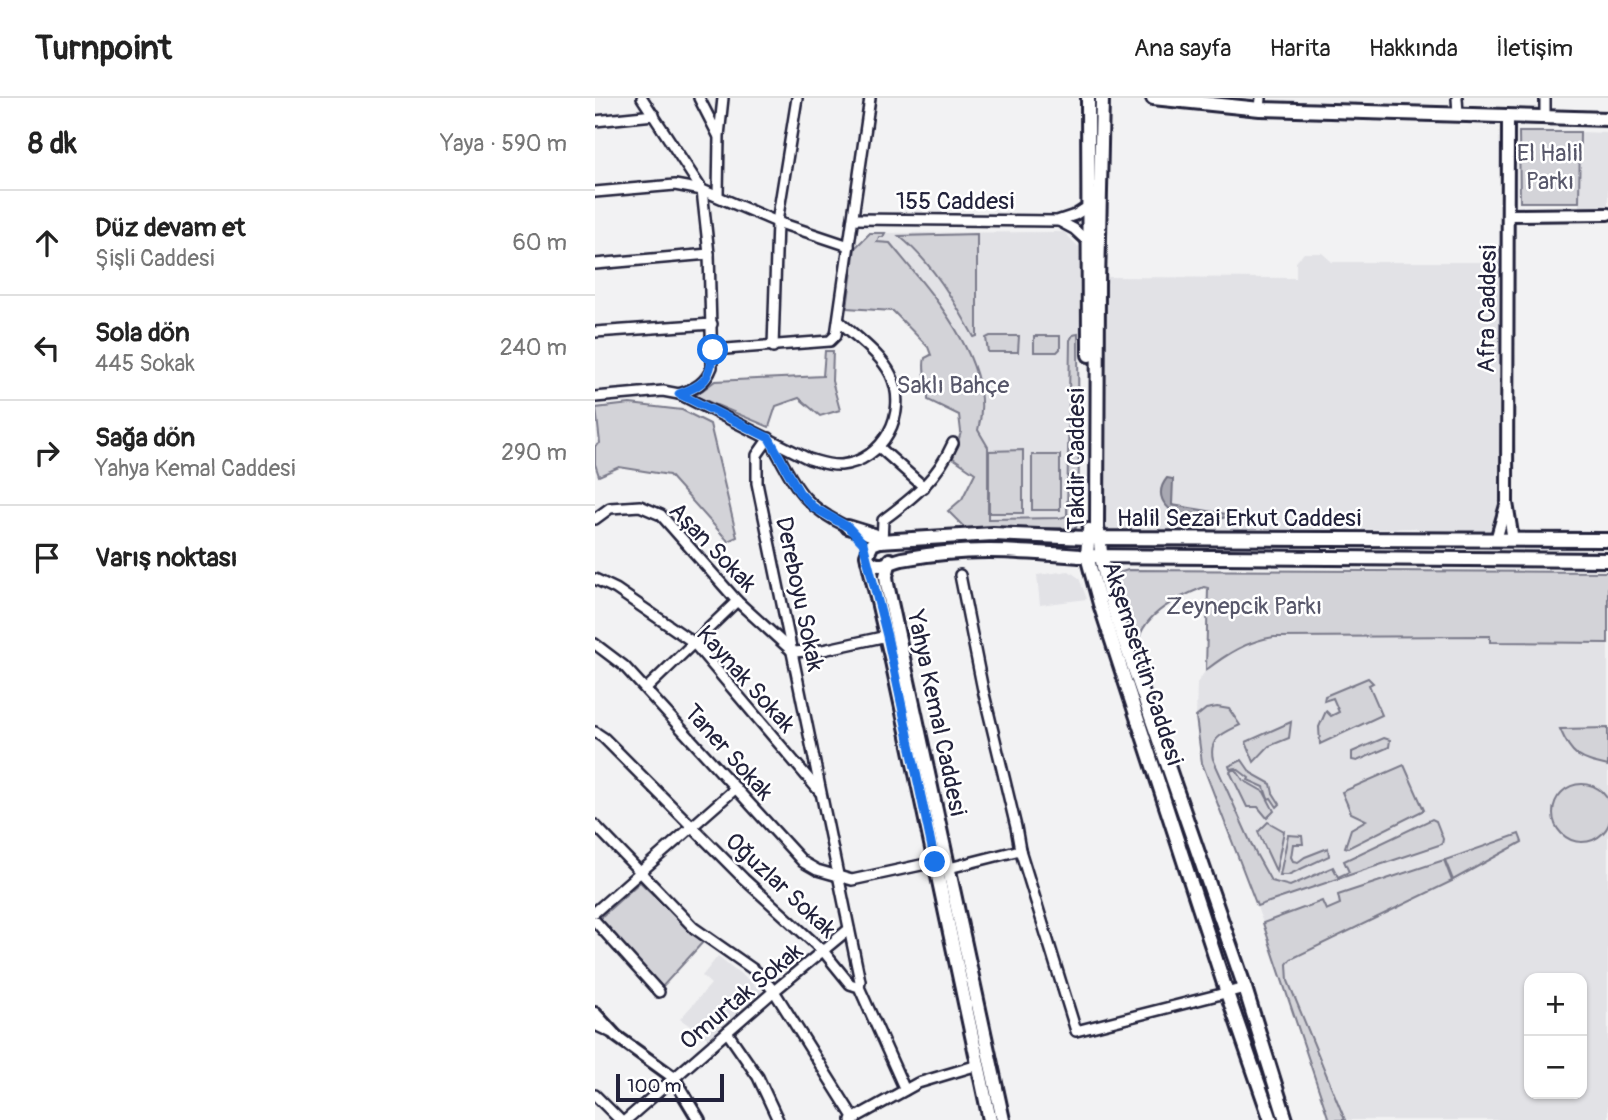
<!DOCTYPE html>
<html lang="tr">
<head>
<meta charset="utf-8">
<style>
	:root { --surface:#fff; --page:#f6f6f6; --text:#222; --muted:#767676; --line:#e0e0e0 }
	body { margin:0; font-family:Pangolin,sans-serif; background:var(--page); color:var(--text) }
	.controls { position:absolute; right:21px; bottom:21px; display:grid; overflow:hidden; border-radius:14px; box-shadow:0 2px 5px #0004 }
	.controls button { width:63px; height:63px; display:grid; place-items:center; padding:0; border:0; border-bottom:2px solid var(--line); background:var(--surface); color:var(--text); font:35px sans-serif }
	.scale { position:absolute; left:21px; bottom:18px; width:108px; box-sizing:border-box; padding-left:7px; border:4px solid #22223b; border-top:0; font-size:19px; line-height:24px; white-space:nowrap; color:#22223b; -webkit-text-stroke:5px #fff; paint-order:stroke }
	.stop { position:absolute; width:21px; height:21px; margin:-16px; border:5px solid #1a73e8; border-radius:50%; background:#fff }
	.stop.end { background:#1a73e8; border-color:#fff; box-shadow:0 2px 7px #0008 }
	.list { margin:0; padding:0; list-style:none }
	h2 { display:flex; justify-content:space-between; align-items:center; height:91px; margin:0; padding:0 28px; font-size:30px }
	h2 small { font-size:23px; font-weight:400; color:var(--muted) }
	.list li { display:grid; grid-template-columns:46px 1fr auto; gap:21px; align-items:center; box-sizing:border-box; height:105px; padding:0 28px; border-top:2px solid var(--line) }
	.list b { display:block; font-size:26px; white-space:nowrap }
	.list p { margin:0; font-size:23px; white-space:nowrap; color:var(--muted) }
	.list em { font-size:23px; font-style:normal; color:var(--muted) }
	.icon { flex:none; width:38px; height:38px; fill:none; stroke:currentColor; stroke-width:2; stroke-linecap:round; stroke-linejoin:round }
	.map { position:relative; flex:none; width:1013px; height:1022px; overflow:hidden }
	header { display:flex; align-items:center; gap:42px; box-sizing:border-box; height:98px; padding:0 35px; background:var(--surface); border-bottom:2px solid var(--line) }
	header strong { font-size:33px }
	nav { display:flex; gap:38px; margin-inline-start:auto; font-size:24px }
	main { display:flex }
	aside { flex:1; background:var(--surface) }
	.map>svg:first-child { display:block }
	.built { fill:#e2e2e6; fill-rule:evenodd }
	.green { fill:#d3d3d8; stroke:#7a7a8a; stroke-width:2 }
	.water { fill:#a8a8b2; stroke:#727282; stroke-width:2 }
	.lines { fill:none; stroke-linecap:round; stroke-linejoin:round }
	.minor-casing { stroke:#22223b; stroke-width:14 }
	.tertiary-casing { stroke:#22223b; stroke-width:16 }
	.secondary-casing { stroke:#22223b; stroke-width:18 }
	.minor { stroke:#fff; stroke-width:9 }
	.tertiary { stroke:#fff; stroke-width:10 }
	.secondary { stroke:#fff; stroke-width:12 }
	.route { stroke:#1a73e8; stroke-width:9 }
	.labels { text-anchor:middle; stroke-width:5; stroke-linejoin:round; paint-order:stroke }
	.park-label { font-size:24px; fill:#57576a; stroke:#fff }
	.street-label { font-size:24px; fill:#22223b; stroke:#fff }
</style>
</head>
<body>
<header>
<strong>Turnpoint</strong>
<nav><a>Ana sayfa</a><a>Harita</a><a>Hakkında</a><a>İletişim</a></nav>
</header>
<main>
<aside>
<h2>8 dk<small>Yaya · 590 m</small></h2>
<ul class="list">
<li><svg class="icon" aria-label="ahead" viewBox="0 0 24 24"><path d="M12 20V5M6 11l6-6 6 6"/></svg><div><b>Düz devam et</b><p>Şişli Caddesi</p></div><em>60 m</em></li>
<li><svg class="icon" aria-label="left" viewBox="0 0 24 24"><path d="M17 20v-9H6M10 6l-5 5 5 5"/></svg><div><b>Sola dön</b><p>445 Sokak</p></div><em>240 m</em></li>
<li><svg class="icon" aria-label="right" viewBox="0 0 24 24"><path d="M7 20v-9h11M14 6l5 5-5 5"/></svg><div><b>Sağa dön</b><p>Yahya Kemal Caddesi</p></div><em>290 m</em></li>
<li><svg class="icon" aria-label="arrive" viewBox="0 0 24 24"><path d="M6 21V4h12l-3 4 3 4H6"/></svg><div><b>Varış noktası</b></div></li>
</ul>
</aside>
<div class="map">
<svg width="1013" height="1022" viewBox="0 0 1013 1022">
	<rect width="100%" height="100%" fill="#f2f2f3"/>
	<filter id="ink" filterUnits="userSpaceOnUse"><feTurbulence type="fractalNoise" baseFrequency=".0143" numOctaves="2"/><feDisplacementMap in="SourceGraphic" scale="14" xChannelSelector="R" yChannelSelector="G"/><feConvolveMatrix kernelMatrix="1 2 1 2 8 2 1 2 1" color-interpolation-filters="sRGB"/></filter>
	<g filter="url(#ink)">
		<g class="built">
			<path d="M985,34L1013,35V110H984Z"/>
			<path d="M469,134L484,149V417L481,430H370L353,413L367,401L380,375L358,360L366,334L364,317L333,302L334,292L328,266L330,260L336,257L333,249L298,213L252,210L260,150L275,135Z"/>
			<path d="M709,155H727L737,164H904V418L902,429L898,433L890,436L831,435L820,430L662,435L521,434L512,432L508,425V418L511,179L701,180V164Z"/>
			<path d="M474,473L484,480L492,501L445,507L442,477Z"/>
			<path d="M895,538L896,544L1013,545V1022H734L668,825L607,665L601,622L602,585L611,572L624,562L661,541L712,538ZM934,880H987V996H934Z"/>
			<path d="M123,858L171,896L117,943L85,921L116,886L107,878Z"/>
		</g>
		<g class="green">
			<path d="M924,34H985L984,104H925Z"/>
			<path d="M275,135H290L288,139H284L282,144L295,145C334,193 402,265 383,332L393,349V421L465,420L472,418L475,242L478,237L483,236L484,417L481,430H370L353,413L367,401L380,375L358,360L366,334L364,317L333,302C334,288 326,273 330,260L336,257L333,249L298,213L252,210L260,150Z"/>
			<path d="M382,136V238L379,239C359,203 337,164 304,138Z"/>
			<path d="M395,238H424L423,254H393L391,240Z"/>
			<path d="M439,238H465V251L462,254H439Z"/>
			<path d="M230,253H238L237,283L245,312L225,318L204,300L181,308L174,329L100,298L120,283L228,278Z"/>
			<path d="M35,306L87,312L115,326L142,439L133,443L74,377L24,369L4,378L0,366V348L5,345L1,310Z"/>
			<path d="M428,352V415H394V353Z"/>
			<rect x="437" y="357" width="28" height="55"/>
			<path d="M533,472L1013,474V545L895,544V538L679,539C652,543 632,556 611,572L613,490L609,489C584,499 549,515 543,544L540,545L521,485L523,475Z"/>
			<path d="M773,580L778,585L774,587L787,617L725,646L724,629L731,613L736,618L744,614L738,600L729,603L730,598Z"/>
			<path d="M622,609L634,611L645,627C629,635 613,640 618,661L660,754L676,783L695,788L738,769L743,779L754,774L749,763L837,721L841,723L848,741L847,746L662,808L607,665L601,619L611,611Z"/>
			<path d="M696,624L694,640L674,648L659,664L651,644Z"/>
			<path d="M1013,630V668C984,661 977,659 965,631Z"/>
			<path d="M789,640L795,642L794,649L762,663L757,662V654Z"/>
			<path d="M647,662L656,675L676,686L678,695L685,706L682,709L676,700L673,701L669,689L653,682L654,680L641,670L635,671L634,668Z"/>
			<path d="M809,667L829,712L753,750L750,749L756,731L771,722L756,715L747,694Z"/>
			<path d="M637,672H641L648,682L669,694L679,713L672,720L663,709H652L635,674Z"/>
			<circle cx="987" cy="715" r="29"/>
			<path d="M673,724L689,733L681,773L663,734Z"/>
			<path d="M924,736L927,744L858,782L850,762Z"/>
			<path d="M693,737L707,738L708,746H698L696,759L698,763L703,764L710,759L733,750L734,758L693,777H685Z"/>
			<path d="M849,762L857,783L696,861L692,866L693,883L750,1022H734L668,825L727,803L731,812L745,806L743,797Z"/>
			<path d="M45,784L108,844L67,889L5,820Z"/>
		</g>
		<path class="water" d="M572,380L578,381L577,407L638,417C627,421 611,423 599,421C578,419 555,401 572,380Z"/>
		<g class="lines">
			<g class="minor-casing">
				<g id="minor">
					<path d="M47,0L107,92L114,156L117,269C111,285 100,291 84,296"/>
					<path d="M104,0L123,37"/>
					<path d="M862,0L863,16"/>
					<path d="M950,0V19"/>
					<path d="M665,11L666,0"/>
					<path d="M0,23L59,17"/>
					<path d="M0,94L80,87L107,92L182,124L254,148"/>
					<path d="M123,97L124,38L128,0"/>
					<path d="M259,121L462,123L480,117L494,108"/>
					<path d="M464,123L479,131L494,145"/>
					<path d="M0,166L114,156"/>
					<path d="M0,234L117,226"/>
					<path d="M178,249L182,124L202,0"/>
					<path d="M118,252L235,243L241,237L275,0"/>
					<path d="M0,299L68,293L84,296L214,361C225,364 235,368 246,367C288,363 314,315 296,277C286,256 261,239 244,223"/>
					<path d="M174,340L162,357V385L265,883L264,889"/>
					<path d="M175,342C200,386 204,406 253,429"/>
					<path d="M284,349L329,389"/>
					<path d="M0,421L15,410L45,408L66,417L142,503L198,554L228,552L292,538"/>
					<path d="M287,444L288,422C319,399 342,381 358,345"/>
					<path d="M365,477L388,592L421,729L425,752L481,933L650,890"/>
					<path d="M0,481L21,491L98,544L225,694"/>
					<path d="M0,546L29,568L208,764L222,772L257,782L340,764L354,770L425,752"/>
					<path d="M51,591L142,503"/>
					<path d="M0,634L9,640L149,781L229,854L255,886L264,889L310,992"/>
					<path d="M0,727L99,830L162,874L179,893L260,1022"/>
					<path d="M0,814L141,690"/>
					<path d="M0,823L64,894"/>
					<path d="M0,927L17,935"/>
					<path d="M132,934L163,979L183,1022"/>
					<path d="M0,997L25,1022"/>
					<path d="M31,1022L179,893L254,831"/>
					<path d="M256,1022L323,985L383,967"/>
				</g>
			</g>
			<g class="tertiary-casing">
				<g id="tertiary">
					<path d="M913,18L912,405L918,442"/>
					<path d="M914,117L1013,116"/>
					<path d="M901,442L911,407"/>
					<path d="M0,915L21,938L78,979L104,1022"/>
				</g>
			</g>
			<g class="secondary-casing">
				<g id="secondary">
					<path d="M493,0L494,257"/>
					<path d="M507,0L503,186L502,430C506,442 505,451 507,463C511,485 517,506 524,527L650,890L691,1022"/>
					<path d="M558,0L665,11L1013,21"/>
					<path d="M253,429L279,437L285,443"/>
					<path d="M494,432L492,458L505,506L632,895L676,1022"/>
					<path d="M273,461C283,473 294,464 307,461C371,449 420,453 484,458L1013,462"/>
					<path d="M295,462L291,478L292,486L408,1022"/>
					<path d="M395,1022L297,563L272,457L277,446L285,443L398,436L492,440L1013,442"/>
				</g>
			</g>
			<use href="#minor" class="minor"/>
			<use href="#tertiary" class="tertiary"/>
			<use href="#secondary" class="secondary"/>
		</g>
	</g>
	<g class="lines" filter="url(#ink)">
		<path class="route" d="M118,252C116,280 110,287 84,296L174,340L204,394L218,409L253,429L268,445L292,538L340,764"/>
	</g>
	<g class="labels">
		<g class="park-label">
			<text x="955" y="63">El Halil<tspan x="955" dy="28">Parkı</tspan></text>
			<text x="358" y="295">Saklı Bahçe</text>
			<text x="649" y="516">Zeynepcik Parkı</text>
		</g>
		<g class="street-label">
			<text x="360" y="111">155 Caddesi</text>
			<text transform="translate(892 211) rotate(-89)" y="8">Afra Caddesi</text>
			<text transform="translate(481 361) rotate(-90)" y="8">Takdir Caddesi</text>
			<text x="644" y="428">Halil Sezai Erkut Caddesi</text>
			<text transform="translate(118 449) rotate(46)" y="8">Aşan Sokak</text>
			<text transform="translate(205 496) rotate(78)" y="8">Dereboyu Sokak</text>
			<text transform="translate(548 565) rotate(72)" y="8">Akşemsettin Caddesi</text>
			<text transform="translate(151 581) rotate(48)" y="8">Kaynak Sokak</text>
			<text transform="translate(342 615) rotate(78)" y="8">Yahya Kemal Caddesi</text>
			<text transform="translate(134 654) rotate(48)" y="8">Taner Sokak</text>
			<text transform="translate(186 787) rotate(43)" y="8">Oğuzlar Sokak</text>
			<text transform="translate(146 898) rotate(-40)" y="8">Omurtak Sokak</text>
		</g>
	</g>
</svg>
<div class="controls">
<button>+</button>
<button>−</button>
</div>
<div class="scale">100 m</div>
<div class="stop" style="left:118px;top:252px"></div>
<div class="stop end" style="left:340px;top:764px"></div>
</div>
</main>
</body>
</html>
